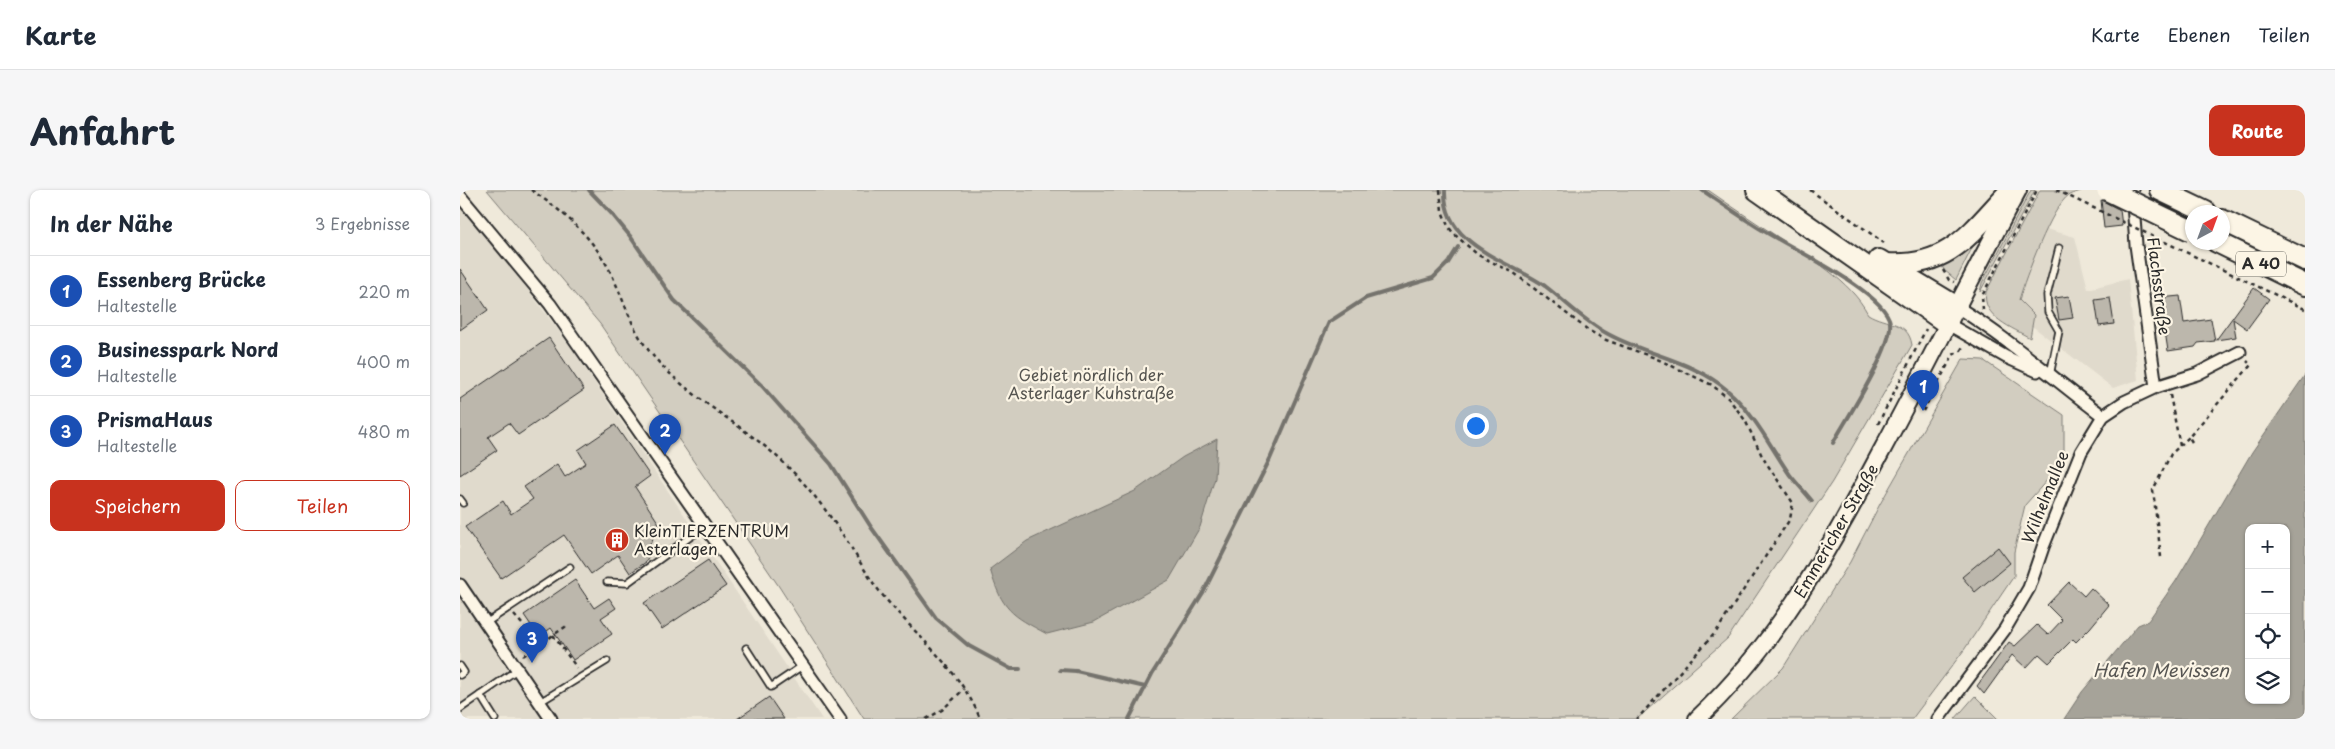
<!DOCTYPE html>
<html lang="de">
<head>
<meta charset="utf-8">
<style>
	:root { --surface:#fff; --page:#f6f6f7; --text:#1f2937; --muted:#747a83; --line:#e0e1e3; --accent:#c8321e }
	body { margin:0; font-family:"Playpen Sans",sans-serif; background:var(--page); color:var(--text) }
	.controls { position:absolute; right:15px; bottom:15px; display:grid; overflow:hidden; border-radius:10px; box-shadow:0 1px 4px #0004 }
	.controls button { width:45px; height:45px; display:grid; place-items:center; padding:0; border:0; border-bottom:1px solid var(--line); background:var(--surface); color:var(--text); font:25px sans-serif }
	.compass { position:absolute; left:1725px; top:15px; width:45px; height:45px; border-radius:50%; background:var(--surface); box-shadow:0 1px 4px #0004; rotate:41deg }
	.you { position:absolute; left:1015px; top:235px; width:18px; height:18px; margin:-12px; border:4px solid #fff; border-radius:50%; background:#1a73e8; box-shadow:0 0 0 8px #1a73e833 }
	.badge { display:grid; place-items:center; width:32px; height:32px; border-radius:50%; background:var(--accent); color:#fff; font-size:16px; font-weight:700 }
	.pin { position:absolute; translate:-50% -41px; filter:drop-shadow(0 1px 2px #0008) }
	.pin::after { content:''; position:absolute; top:26px; width:18px; height:15px; background:inherit; clip-path:polygon(0 0,100% 0,50% 100%) }
	.list { margin:0; padding:0; list-style:none }
	h2 { display:flex; justify-content:space-between; align-items:center; height:65px; margin:0; padding:0 20px; font-size:21px }
	h2 small { font-size:16px; font-weight:400; color:var(--muted) }
	.list li { display:grid; grid-template-columns:32px 1fr auto; gap:15px; align-items:center; box-sizing:border-box; height:70px; padding:0 20px; border-top:1px solid var(--line) }
	.list b { display:block; font-size:19px; white-space:nowrap }
	.list p { margin:0; font-size:16px; white-space:nowrap; color:var(--muted) }
	.list em { font-size:16px; font-style:normal; color:var(--muted) }
	.actions { display:flex; gap:10px; padding:15px 20px }
	.actions a { flex:1; padding:11px 0; border:1px solid var(--accent); border-radius:10px; text-align:center; font-size:18px; color:var(--accent) }
	.actions .main { background:var(--accent); color:#fff }
	.icon { flex:none; width:28px; height:28px; fill:none; stroke:currentColor; stroke-width:2; stroke-linecap:round; stroke-linejoin:round }
	.map { position:relative; flex:none; width:1845px; height:529px; overflow:hidden; border-radius:10px }
	header { display:flex; align-items:center; gap:30px; box-sizing:border-box; height:70px; padding:0 25px; background:var(--surface); border-bottom:1px solid var(--line) }
	header strong { font-size:24px }
	nav { display:flex; gap:28px; margin-inline-start:auto; font-size:18px }
	.intro { display:flex; align-items:center; justify-content:space-between; box-sizing:border-box; height:120px; padding:0 30px }
	h1 { margin:0; font-size:35px }
	.button { padding:12px 22px; border-radius:10px; background:var(--accent); color:#fff; font-size:18px; font-weight:700 }
	main { display:flex; gap:30px; padding:0 30px }
	aside { flex:1; background:var(--surface); border-radius:10px; box-shadow:0 1px 4px #0004 }
	.map>svg:first-child { display:block }
	.built { fill:#e0dacc }
	.green { fill:#d2cdc0; stroke:#7e7c76 }
	.water { fill:#a6a399; stroke:#75736d; fill-rule:evenodd }
	.lines { fill:none; stroke-linecap:round; stroke-linejoin:round }
	.stream { stroke:#75736d; stroke-width:4 }
	.building { fill:#bcb7ac; stroke:#2b2b2b }
	.lane-casing { stroke:#2b2b2b; stroke-width:9 }
	.street-casing { stroke:#2b2b2b; stroke-width:15 }
	.secondary-casing { stroke:#2b2b2b; stroke-width:20 }
	.highway-casing { stroke:#2b2b2b; stroke-width:24 }
	.path { stroke:#2b2b2b; stroke-width:2.5; stroke-dasharray:4 4; stroke-linecap:butt }
	.lane { stroke:#fcf5e5; stroke-width:5.5 }
	.street { stroke:#fcf5e5; stroke-width:11 }
	.secondary { stroke:#fcf5e5; stroke-width:16 }
	.highway { stroke:#fcf5e5; stroke-width:20 }
	.highway-bridge-casing { stroke:#2b2b2b; stroke-width:24; stroke-linecap:butt }
	.path-bridge { stroke:#2b2b2b; stroke-width:2.5; stroke-dasharray:4 4; stroke-linecap:butt }
	.highway-bridge { stroke:#fcf5e5; stroke-width:20 }
	.labels { text-anchor:middle; stroke-width:4.5; stroke-linejoin:round; paint-order:stroke }
	.shield { fill:#fcf5e5; stroke:#6a6863; stroke-width:1 }
	.shield-label { font-size:15px; font-weight:bold; fill:#2b2b2b }
	.street-label { font-size:16px; fill:#2b2b2b; stroke:#fcf5e5 }
	.park-label { font-size:16px; fill:#555450; stroke:#fcf5e5 }
	.poi-label { font-size:16px; fill:#2b2b2b; stroke:#fcf5e5; text-anchor:start }
	.water-label { font-size:18px; font-style:italic; fill:#565552; stroke:#fcf5e5 }
</style>
</head>
<body>
<header>
<strong>Karte</strong>
<nav><a>Karte</a><a>Ebenen</a><a>Teilen</a></nav>
</header>
<div class="intro"><h1>Anfahrt</h1><a class="button">Route</a></div>
<main>
<aside>
<h2>In der Nähe<small>3 Ergebnisse</small></h2>
<ul class="list">
<li><span class="badge" style="background:#1a4fb4">1</span><div><b>Essenberg Brücke</b><p>Haltestelle</p></div><em>220 m</em></li>
<li><span class="badge" style="background:#1a4fb4">2</span><div><b>Businesspark Nord</b><p>Haltestelle</p></div><em>400 m</em></li>
<li><span class="badge" style="background:#1a4fb4">3</span><div><b>PrismaHaus</b><p>Haltestelle</p></div><em>480 m</em></li>
</ul>
<div class="actions"><a class="main">Speichern</a><a>Teilen</a></div>
</aside>
<div class="map">
<svg width="1845" height="529" viewBox="0 0 1845 529">
	<rect width="100%" height="100%" fill="#efe9da"/>
	<filter id="ink" filterUnits="userSpaceOnUse"><feTurbulence type="fractalNoise" baseFrequency=".02" numOctaves="2"/><feDisplacementMap in="SourceGraphic" scale="10" xChannelSelector="R" yChannelSelector="G"/><feConvolveMatrix kernelMatrix="1 2 1 2 8 2 1 2 1" color-interpolation-filters="sRGB"/></filter>
	<g filter="url(#ink)">
		<g class="built">
			<path d="M0,9L110,156L362,529H0Z"/>
			<path d="M1579,37L1615,47L1628,99L1668,89L1678,190L1653,198L1545,115Z"/>
		</g>
		<g class="green">
			<path d="M27,0H1248C1271,16 1295,32 1318,47C1350,68 1390,90 1408,124C1426,135 1448,130 1452,155L1372,292L1268,448L1177,529H404L318,395L140,134Z"/>
			<path d="M1571,0H1575L1520,102L1522,93Z"/>
			<path d="M1580,0H1623C1619,2 1613,3 1609,5C1592,16 1565,89 1559,110L1574,125L1570,148C1553,138 1521,127 1526,102Z"/>
			<path d="M1518,46L1496,90L1484,80L1481,74Z"/>
			<path d="M1503,169L1523,170L1604,225V271L1565,315L1554,362V386L1504,460L1452,529H1271L1323,478L1390,372L1420,314Z"/>
			<path d="M1515,506L1538,529H1495Z"/>
		</g>
		<g class="water">
			<path d="M1845,185V529H1604L1622,502L1678,435L1688,431L1716,391L1792,262ZM1789,338H1826V510H1789Z"/>
			<path d="M757,249L755,288L740,337L709,390L634,432L587,444C551,425 542,420 530,379L567,351L675,301L723,267Z"/>
		</g>
		<g class="lines">
			<g class="stream">
				<path d="M129,0L152,24L170,46L214,110L302,196L371,274L411,337L476,428L509,456L551,479H560"/>
				<path d="M985,0C983,56 1048,70 1085,96C1106,112 1124,131 1148,144C1186,165 1234,171 1267,200C1294,223 1310,256 1330,285C1337,294 1345,302 1352,311"/>
				<path d="M1242,0C1261,13 1280,26 1299,38C1325,55 1426,102 1430,133C1433,158 1387,228 1373,253"/>
				<path d="M600,480L616,481L685,497"/>
				<path d="M669,529L692,484L744,401L810,269L869,132L906,108L973,88L988,73L998,57"/>
			</g>
		</g>
		<g class="building">
			<path d="M1641,10L1660,20L1662,36L1644,38Z"/>
			<path d="M0,79L28,120L0,140Z"/>
			<path d="M1794,98L1809,109L1787,139L1773,129L1776,147L1756,150Z"/>
			<path d="M1609,106L1613,128L1599,130L1595,108Z"/>
			<path d="M1720,106L1724,133L1751,129L1755,151L1738,153L1735,157L1708,161L1700,108Z"/>
			<path d="M1650,108L1654,134L1639,136L1635,110Z"/>
			<path d="M89,148L124,200L58,245L49,233L28,247L37,260L0,285V209Z"/>
			<path d="M155,235L190,286L175,297L200,335L187,360L191,362L186,372L170,383L158,365L131,384L104,345L41,388L5,337L43,311L51,324L73,309L64,297L97,274L105,287L126,273L118,260Z"/>
			<path d="M1538,357L1550,373L1515,402L1502,387Z"/>
			<path d="M248,370L266,396L202,439L184,413Z"/>
			<path d="M115,390L134,418L149,408L156,418L141,428L152,444L113,470L91,438L79,447L64,425Z"/>
			<path d="M1609,392L1624,406L1631,398L1649,415L1630,438L1616,452L1613,449L1589,473L1579,464L1566,478L1552,465L1524,504L1517,496L1549,452L1555,456L1577,435L1588,445L1602,430L1587,415Z"/>
			<path d="M309,507L324,529H277Z"/>
		</g>
		<g class="lines">
			<g class="lane-casing">
				<g id="lane">
					<path d="M1590,185L1599,141L1588,122L1587,105L1599,58"/>
					<path d="M0,309L3,313"/>
					<path d="M147,392L167,393L245,336"/>
					<path d="M26,433L110,377"/>
					<path d="M286,458L311,497L342,476"/>
					<path d="M0,476L4,482L0,485"/>
					<path d="M20,505L35,529"/>
					<path d="M80,512L147,471"/>
					<path d="M0,519L58,479"/>
				</g>
			</g>
			<g class="street-casing">
				<g id="street">
					<path d="M1672,0L1676,55L1696,197"/>
					<path d="M0,6L90,114L380,529"/>
					<path d="M1497,117C1549,149 1595,190 1643,226"/>
					<path d="M1488,134L1546,167L1577,181"/>
					<path d="M0,395L91,529"/>
					<path d="M1478,529L1545,439L1569,398L1583,357L1621,262L1643,226L1664,212L1696,197L1737,184L1780,162"/>
				</g>
			</g>
			<g class="secondary-casing">
				<path id="secondary" d="M1237,529C1317,454 1370,358 1421,262C1468,175 1511,87 1558,0"/>
			</g>
			<g class="highway-casing">
				<g id="highway">
					<path d="M1297,0L1488,134"/>
					<path d="M1700,0L1746,22"/>
					<path d="M1762,30L1845,70"/>
					<path d="M1757,52L1845,95"/>
					<path d="M1419,70L1497,117"/>
					<path d="M1427,74C1490,78 1511,42 1551,0"/>
				</g>
			</g>
			<g class="path">
				<path d="M71,0C104,22 133,47 151,83C165,112 172,142 194,167C232,211 287,236 328,277C352,300 371,327 389,354C399,370 408,387 420,402C451,441 503,482 520,529"/>
				<path d="M980,0L982,21L988,36L994,44L1018,65L1054,83L1128,140L1146,150L1195,168L1252,195L1269,209L1285,230L1303,268L1333,313L1330,329L1256,442L1177,529"/>
				<path d="M1350,0L1424,53"/>
				<path d="M1483,80L1489,90L1494,92"/>
				<path d="M1523,120L1522,106L1577,0"/>
				<path d="M1710,205L1720,256"/>
				<path d="M1463,221L1493,165L1501,160L1504,155"/>
				<path d="M1418,234L1466,139"/>
				<path d="M1732,252L1729,247L1791,175L1787,171"/>
				<path d="M1701,367L1693,300L1711,264L1729,247"/>
				<path d="M54,425L80,454"/>
				<path d="M93,445L117,478"/>
				<path d="M63,466L108,435"/>
				<path d="M466,529L482,520L504,499"/>
			</g>
			<use href="#lane" class="lane"/>
			<use href="#street" class="street"/>
			<use href="#secondary" class="secondary"/>
			<use href="#highway" class="highway"/>
			<g class="highway-bridge-casing">
				<path id="highway-bridge" d="M1647,0L1732,41"/>
			</g>
			<path class="path-bridge" d="M1596,0L1845,119"/>
			<use href="#highway-bridge" class="highway-bridge"/>
		</g>
	</g>
	<defs>
		<g id="building-disc" transform="scale(1.25)"><circle r="9.5" fill="#c8321e" stroke="#fcf5e5"/><path d="M-4-6H4V6H1V3H-1V6H-4ZM-2.5-4.3h1.7v1.8h-1.7ZM.8-4.3h1.7v1.8H.8ZM-2.5-1h1.7V.8h-1.7ZM.8-1h1.7V.8H.8Z" fill="#fff"/></g>
	</defs>
	<g fill-rule="evenodd">
		<use href="#building-disc" x="157" y="350"/>
	</g>
	<g class="labels">
		<rect class="shield" x="1776" y="61.5" width="50" height="25" rx="4"/>
		<g class="shield-label">
			<text x="1801" y="79">A 40</text>
		</g>
		<g class="street-label">
			<text transform="translate(1699 96) rotate(83)" y="6">Flachsstraße</text>
			<text transform="translate(1585 307) rotate(-68)" y="6">Wilhelmallee</text>
			<text transform="translate(1376 341) rotate(-60)" y="6">Emmericher Straße</text>
		</g>
		<g class="park-label">
			<text x="631" y="191">Gebiet nördlich der<tspan x="631" dy="18">Asterlager Kuhstraße</tspan></text>
		</g>
		<g class="poi-label">
			<text x="174" y="347">KleinTIERZENTRUM<tspan x="174" dy="18">Asterlagen</tspan></text>
		</g>
		<g class="water-label">
			<text x="1701" y="487">Hafen Mevissen</text>
		</g>
	</g>
</svg>
<div class="controls">
<button>+</button>
<button>−</button>
<button><svg class="icon" aria-label="locate" viewBox="0 0 24 24"><circle cx="12" cy="12" r="6"/><path d="M12 2v4M12 18v4M2 12h4M18 12h4"/></svg></button>
<button><svg class="icon" aria-label="layers" viewBox="0 0 24 24"><path d="M12 4l9 5-9 5-9-5zM3 14l9 5 9-5"/></svg></button>
</div>
<svg class="compass" viewBox="-18 -18 36 36"><path d="M0-13l5 13h-10z" fill="#e53935"/><path d="M0 13l5-13h-10z" fill="#747a83"/></svg>
<div class="you"></div>
<div class="pin badge" style="left:1463px;top:221px;background:#1a4fb4">1</div>
<div class="pin badge" style="left:205px;top:265px;background:#1a4fb4">2</div>
<div class="pin badge" style="left:72px;top:473px;background:#1a4fb4">3</div>
</div>
</main>
</body>
</html>
